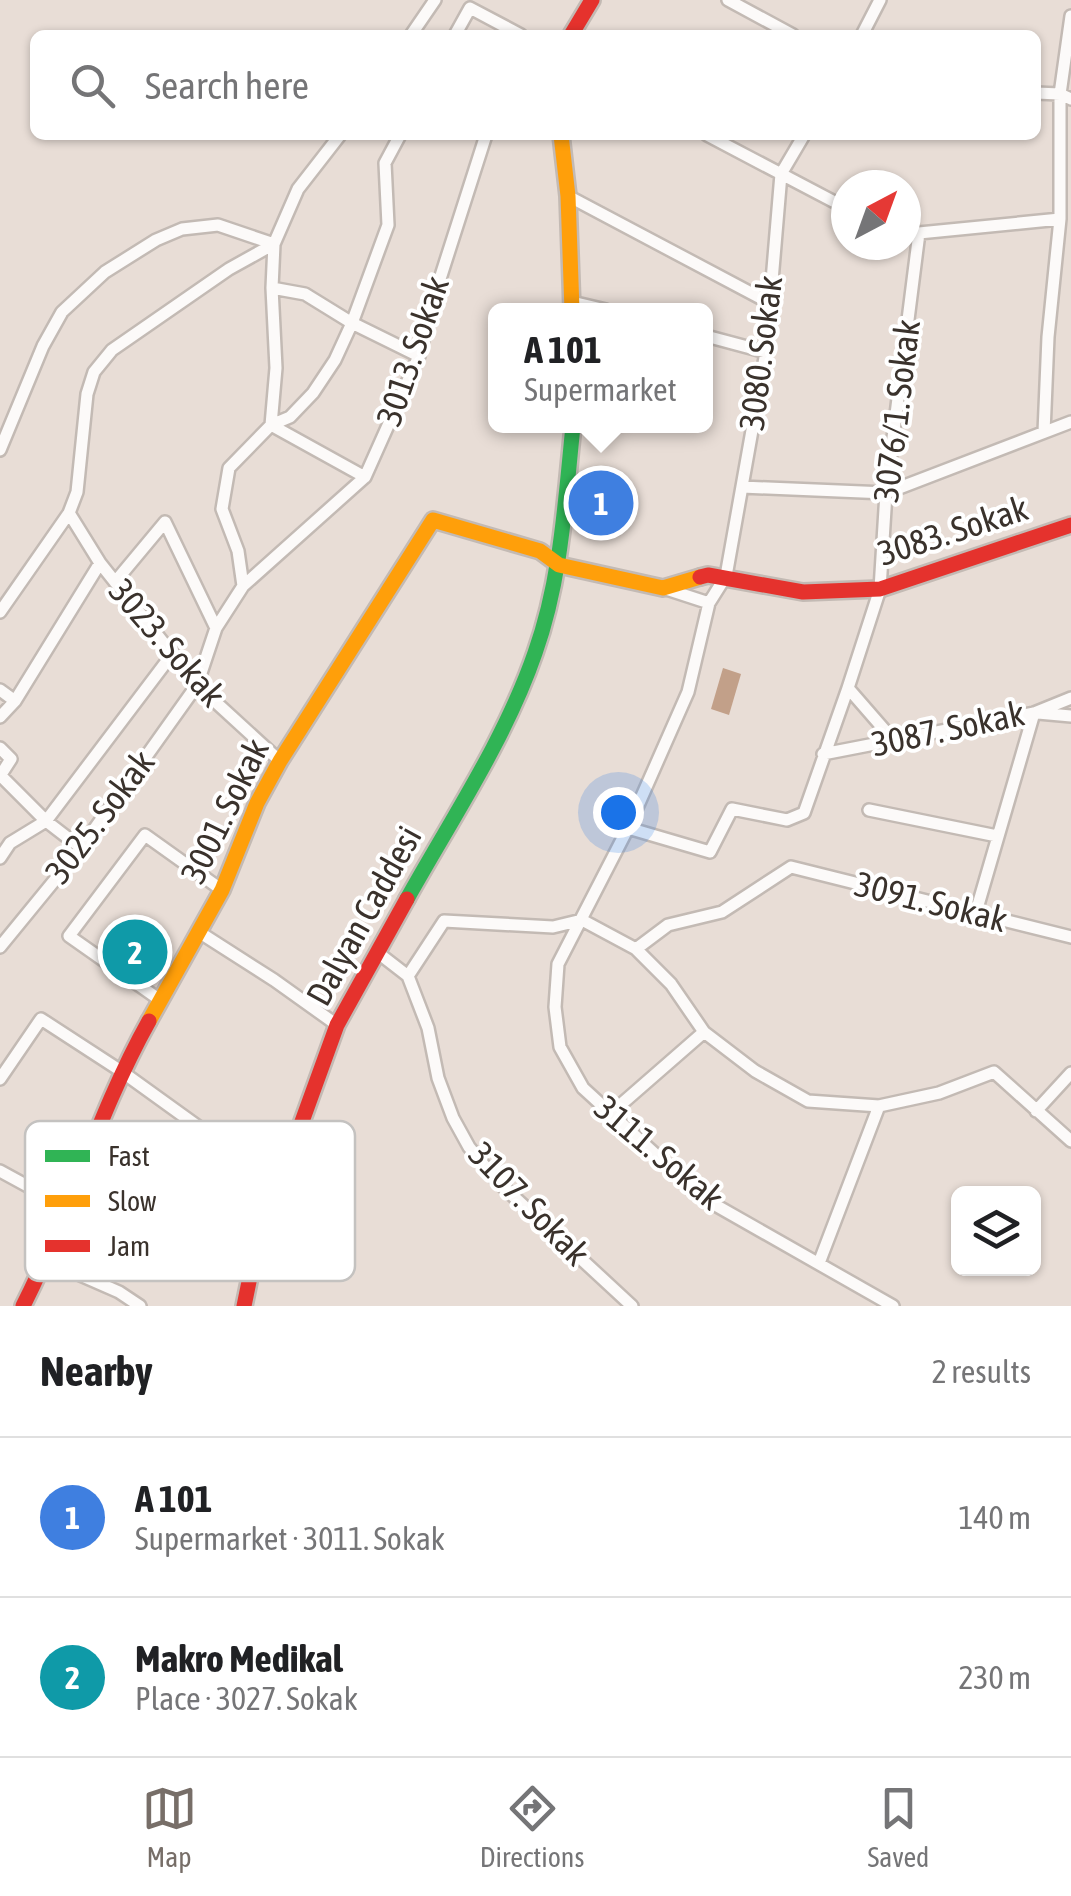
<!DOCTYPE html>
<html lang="en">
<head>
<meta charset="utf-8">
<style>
  :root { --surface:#fff; --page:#f2f2f2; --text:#202124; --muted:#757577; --line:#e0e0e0; --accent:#776e68 }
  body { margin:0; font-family:"Asap Condensed",sans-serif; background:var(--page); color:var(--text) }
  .controls { position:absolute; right:30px; bottom:30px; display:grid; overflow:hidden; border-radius:15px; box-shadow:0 2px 8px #0004 }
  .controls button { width:90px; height:90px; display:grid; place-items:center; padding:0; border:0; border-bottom:2px solid var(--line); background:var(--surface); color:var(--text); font:50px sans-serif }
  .compass { position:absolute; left:831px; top:170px; width:90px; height:90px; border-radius:50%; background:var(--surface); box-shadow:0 2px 8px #0004; rotate:41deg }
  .you { position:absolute; left:618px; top:812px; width:35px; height:35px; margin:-25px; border:8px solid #fff; border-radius:50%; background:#1a73e8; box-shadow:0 0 0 15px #1a73e833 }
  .badge { display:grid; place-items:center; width:65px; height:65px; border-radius:50%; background:var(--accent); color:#fff; font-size:32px; font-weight:700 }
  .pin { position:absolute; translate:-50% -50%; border:5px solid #fff; box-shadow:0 2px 10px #0006 }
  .popup { position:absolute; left:488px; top:303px; width:225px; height:130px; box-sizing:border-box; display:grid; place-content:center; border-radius:15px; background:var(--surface); filter:drop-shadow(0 2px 8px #0005); font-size:32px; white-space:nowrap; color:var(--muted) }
  .popup b { font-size:38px; color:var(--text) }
  .popup::after { content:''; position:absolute; left:50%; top:100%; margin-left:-20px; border:20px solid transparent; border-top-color:var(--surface) }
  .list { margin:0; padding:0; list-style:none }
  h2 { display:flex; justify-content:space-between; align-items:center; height:130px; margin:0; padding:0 40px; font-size:42px }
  h2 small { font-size:32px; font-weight:400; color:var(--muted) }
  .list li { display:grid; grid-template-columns:65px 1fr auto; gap:30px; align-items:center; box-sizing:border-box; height:160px; padding:0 40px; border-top:2px solid var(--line) }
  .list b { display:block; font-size:38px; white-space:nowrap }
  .list p { margin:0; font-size:32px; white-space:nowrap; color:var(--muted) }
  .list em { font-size:32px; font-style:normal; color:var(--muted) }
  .icon { flex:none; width:55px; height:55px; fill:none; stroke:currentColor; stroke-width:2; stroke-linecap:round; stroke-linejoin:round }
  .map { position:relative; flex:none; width:1071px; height:1306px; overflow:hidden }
  .search { position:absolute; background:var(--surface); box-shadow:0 2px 8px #0004; left:30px; right:30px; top:30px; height:110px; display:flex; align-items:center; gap:25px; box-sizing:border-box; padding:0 35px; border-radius:15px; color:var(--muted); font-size:38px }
  .sheet { height:450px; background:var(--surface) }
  nav { display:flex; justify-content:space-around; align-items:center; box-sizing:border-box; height:140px; border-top:2px solid var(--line); background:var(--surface); font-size:28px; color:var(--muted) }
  nav a { display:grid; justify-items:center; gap:5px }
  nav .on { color:var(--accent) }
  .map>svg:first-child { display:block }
  .water { fill:#c2a089 }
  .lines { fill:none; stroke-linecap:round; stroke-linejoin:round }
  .street-casing { stroke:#c3bab4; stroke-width:16 }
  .fast-casing { stroke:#c3bab4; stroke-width:20 }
  .slow-casing { stroke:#c3bab4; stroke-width:20 }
  .jam-casing { stroke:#c3bab4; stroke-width:20 }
  .street { stroke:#fcfaf9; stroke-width:11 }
  .fast { stroke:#30b455; stroke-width:15 }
  .slow { stroke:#ff9f0a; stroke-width:15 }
  .jam { stroke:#e5322d; stroke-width:15 }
  .labels { text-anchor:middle; stroke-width:8; stroke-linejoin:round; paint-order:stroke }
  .street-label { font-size:35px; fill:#3a322c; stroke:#fff }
  .key { fill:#fff; stroke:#c4c2c0; stroke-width:2.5 }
  .key-label { font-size:28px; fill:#3a322c }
</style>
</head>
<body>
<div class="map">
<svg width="1071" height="1306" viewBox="0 0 1071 1306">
  <rect width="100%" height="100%" fill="#e8ddd6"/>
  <path class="water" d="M723,668L741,674L729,715L711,709Z"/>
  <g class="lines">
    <defs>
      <path id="street" d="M728,0L793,35
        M411,35L435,0
        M455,35L470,8L521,35
        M862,35L880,0
        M1036,93L1060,94L1071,99
        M707,135L846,208
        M568,196L768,302
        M906,229L919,233L1060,219
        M272,288L305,294L352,323L419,356
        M572,302L606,310
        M706,336L766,352
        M271,425L290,417L313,393L335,360L352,323L388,225L385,163L400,135
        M271,425L365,477
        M1044,432L1048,337L1060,219V94L1071,16
        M0,450L43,346L62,312L105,272L156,240L182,229L218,225L274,244
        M742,487L886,493L1071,422
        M69,513L100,563L197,685L280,761
        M115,582L165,522L216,628
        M243,586L238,551L222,509L229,468L271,425L276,368L272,288L274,244L298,189L340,135
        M663,588L709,603L688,692L628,828L558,964L555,1007L560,1047L583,1088L703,1198L893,1306
        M709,603L726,576L766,352L781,174L804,135
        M0,612L69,513L77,492L87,394L94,372L112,350L229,269L274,244
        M848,688L880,589L886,493L919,233
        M0,690L15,701
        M1038,713L1071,716
        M0,717L15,701L100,563
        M0,748L11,759L0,776
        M823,754L1034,713L1071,698
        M0,775L46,821L81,848
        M869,810L997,836
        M628,828L710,852L732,809L787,820L804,813L848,688L895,742
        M0,858L10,843L46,821L173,653
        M976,912L1034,713
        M199,932L274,980L337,1025
        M0,947L81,848L197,685L216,628L243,586L365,477L419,356L431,307L486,135
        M636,949L668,925L722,912L791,867L1071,937
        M377,952L408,976
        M408,976L444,921L553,927L582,920L636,949L671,984L704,1032L755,1071L808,1101L879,1106L939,1093L994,1072L1071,1141
        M408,976L428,1028L438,1078L453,1118L469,1147L498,1182L632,1306
        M160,1000L69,936L145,835L222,890
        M0,1079L41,1019L121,1071L279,1185
        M1036,1111L1071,1073
        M610,1114L704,1032
        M84,1163L226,1251
        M0,1171L66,1207
        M46,1260L119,1292L140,1306
        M819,1263L879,1106"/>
      <path id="fast" d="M407,899C451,820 505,740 535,653C561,580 565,503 573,426"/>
      <path id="slow" d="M561,135L568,196L572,310
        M149,1021L222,890L257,803L280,761L433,520L540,551L559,565L663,588L700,577"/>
      <path id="jam" d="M571,35L592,0
        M700,577L708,575L803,592L880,589L1071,525
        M23,1306C70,1213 98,1112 149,1021
        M244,1306L251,1272L279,1185L337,1025L407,899"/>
    </defs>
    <use href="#street" class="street-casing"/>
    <use href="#fast" class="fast-casing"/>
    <use href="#slow" class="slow-casing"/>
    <use href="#jam" class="jam-casing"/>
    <use href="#street" class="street"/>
    <use href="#fast" class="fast"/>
    <use href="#slow" class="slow"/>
    <use href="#jam" class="jam"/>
  </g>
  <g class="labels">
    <g class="street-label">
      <text transform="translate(413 351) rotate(-71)" y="12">3013. Sokak</text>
      <text transform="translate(761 353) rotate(-83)" y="12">3080. Sokak</text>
      <text transform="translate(897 411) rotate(-83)" y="12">3076/1. Sokak</text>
      <text transform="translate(953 531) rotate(-18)" y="12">3083. Sokak</text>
      <text transform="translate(167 643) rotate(49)" y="12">3023. Sokak</text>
      <text transform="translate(948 729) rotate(-12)" y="12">3087. Sokak</text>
      <text transform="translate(225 811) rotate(-64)" y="12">3001. Sokak</text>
      <text transform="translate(100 817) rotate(-53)" y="12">3025. Sokak</text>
      <text transform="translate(931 902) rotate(14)" y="12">3091. Sokak</text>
      <text transform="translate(364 916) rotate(-61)" y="12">Dalyan Caddesi</text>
      <text transform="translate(659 1153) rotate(40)" y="12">3111. Sokak</text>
      <text transform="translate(529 1204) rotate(46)" y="12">3107. Sokak</text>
    </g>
  </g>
  <rect x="25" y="1121" width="330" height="160" rx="15" class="key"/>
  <rect x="45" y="1150" width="45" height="12" fill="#30b455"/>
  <rect x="45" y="1195" width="45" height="12" fill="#ff9f0a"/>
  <rect x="45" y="1240" width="45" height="12" fill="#e5322d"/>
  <g class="key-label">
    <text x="108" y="1166">Fast</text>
    <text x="108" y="1211">Slow</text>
    <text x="108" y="1256">Jam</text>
  </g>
</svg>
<div class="controls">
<button><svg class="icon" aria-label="layers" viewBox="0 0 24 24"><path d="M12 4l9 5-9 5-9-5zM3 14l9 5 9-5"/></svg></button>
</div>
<svg class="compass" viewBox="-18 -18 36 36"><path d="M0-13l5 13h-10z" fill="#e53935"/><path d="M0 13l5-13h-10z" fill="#757577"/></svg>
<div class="you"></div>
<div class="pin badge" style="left:601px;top:503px;background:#3f7fe0">1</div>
<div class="popup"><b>A 101</b>Supermarket</div>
<div class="pin badge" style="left:135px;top:952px;background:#0f9aa8">2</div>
<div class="search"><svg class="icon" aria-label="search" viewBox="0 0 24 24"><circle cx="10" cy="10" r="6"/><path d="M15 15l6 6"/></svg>Search here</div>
</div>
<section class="sheet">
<h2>Nearby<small>2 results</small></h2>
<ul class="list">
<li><span class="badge" style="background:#3f7fe0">1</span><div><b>A 101</b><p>Supermarket · 3011. Sokak</p></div><em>140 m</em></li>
<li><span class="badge" style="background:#0f9aa8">2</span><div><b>Makro Medikal</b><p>Place · 3027. Sokak</p></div><em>230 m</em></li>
</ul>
</section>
<nav>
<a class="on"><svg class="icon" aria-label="map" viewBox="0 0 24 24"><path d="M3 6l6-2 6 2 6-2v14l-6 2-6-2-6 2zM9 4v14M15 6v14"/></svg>Map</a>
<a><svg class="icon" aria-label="directions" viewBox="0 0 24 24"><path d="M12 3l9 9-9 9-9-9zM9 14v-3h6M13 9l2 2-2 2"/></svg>Directions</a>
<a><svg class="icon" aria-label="saved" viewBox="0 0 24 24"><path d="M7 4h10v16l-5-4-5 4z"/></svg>Saved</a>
</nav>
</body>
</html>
